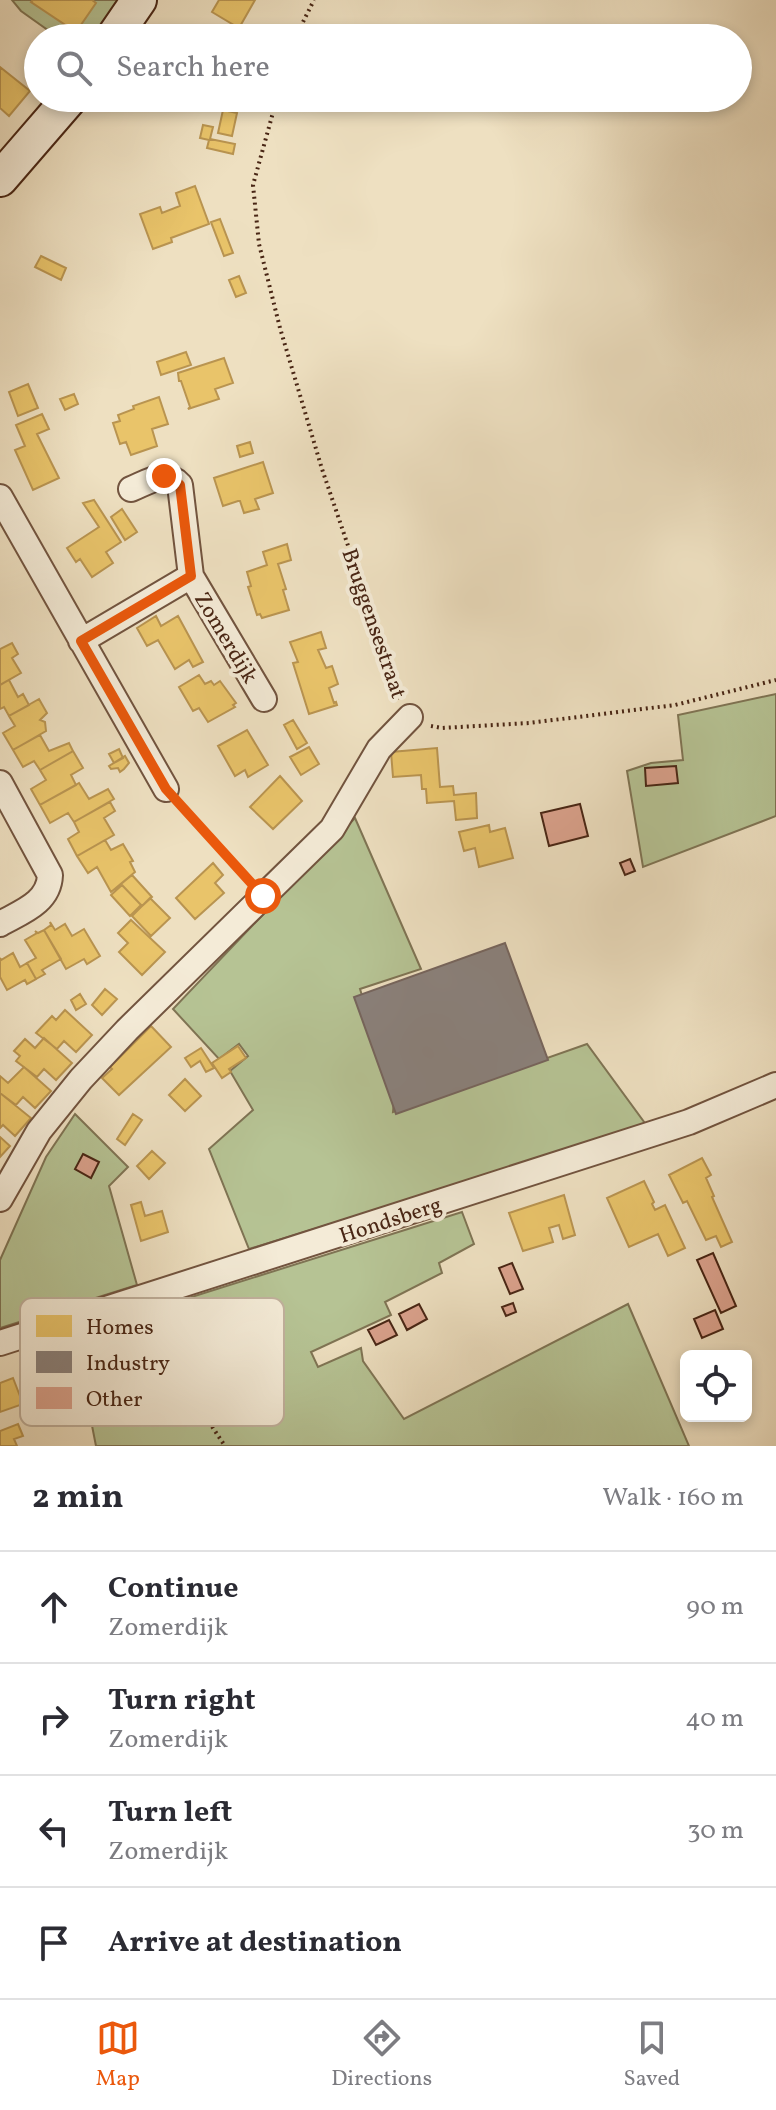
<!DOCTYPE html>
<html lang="en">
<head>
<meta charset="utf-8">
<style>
  :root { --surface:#fff; --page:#f2f2f3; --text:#2b2b33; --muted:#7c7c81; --line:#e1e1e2; --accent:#ea580c }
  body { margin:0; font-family:Vollkorn,serif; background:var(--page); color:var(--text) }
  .controls { position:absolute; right:24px; bottom:24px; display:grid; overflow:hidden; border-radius:12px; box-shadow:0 4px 12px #0003 }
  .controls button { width:72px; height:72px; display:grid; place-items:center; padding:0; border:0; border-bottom:2px solid var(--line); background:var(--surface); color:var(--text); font:40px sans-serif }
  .stop { position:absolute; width:24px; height:24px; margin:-18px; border:6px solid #ea580c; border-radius:50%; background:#fff }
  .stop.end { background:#ea580c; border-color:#fff; box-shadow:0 2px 8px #0008 }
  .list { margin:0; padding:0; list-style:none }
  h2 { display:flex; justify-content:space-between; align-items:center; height:104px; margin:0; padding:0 32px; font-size:34px }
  h2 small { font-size:26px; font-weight:400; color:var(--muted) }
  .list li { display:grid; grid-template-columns:52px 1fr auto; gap:24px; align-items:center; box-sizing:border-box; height:112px; padding:0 32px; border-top:2px solid var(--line) }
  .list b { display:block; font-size:30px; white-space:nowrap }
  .list p { margin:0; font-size:26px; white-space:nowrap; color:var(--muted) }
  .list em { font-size:26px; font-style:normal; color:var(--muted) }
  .icon { flex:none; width:44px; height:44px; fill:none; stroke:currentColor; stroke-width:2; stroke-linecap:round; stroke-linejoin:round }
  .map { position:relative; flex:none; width:776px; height:1446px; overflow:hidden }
  .search { position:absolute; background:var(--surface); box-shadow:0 4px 12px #0003; left:24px; right:24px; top:24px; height:88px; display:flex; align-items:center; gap:20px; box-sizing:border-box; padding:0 28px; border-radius:44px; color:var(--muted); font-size:30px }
  .sheet { height:552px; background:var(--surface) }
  nav { display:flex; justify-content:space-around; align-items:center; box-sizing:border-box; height:112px; border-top:2px solid var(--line); background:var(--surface); font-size:22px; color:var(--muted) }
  nav a { display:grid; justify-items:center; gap:4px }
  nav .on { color:var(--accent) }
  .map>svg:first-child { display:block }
  .green { fill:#b6c394; stroke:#7f7454; stroke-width:2 }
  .homes { fill:#e9c46a; stroke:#b99450; stroke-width:2 }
  .industry { fill:#8a817c; stroke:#76655d; stroke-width:2 }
  .building { fill:#dba28d; stroke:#482514; stroke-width:2 }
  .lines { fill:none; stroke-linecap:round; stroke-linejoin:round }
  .street-casing { stroke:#72543f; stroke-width:28 }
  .secondary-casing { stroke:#482514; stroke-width:38 }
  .path { stroke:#482514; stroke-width:4; stroke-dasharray:2 4; stroke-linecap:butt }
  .street { stroke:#f4ebd7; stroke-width:24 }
  .secondary { stroke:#f4ebd7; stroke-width:34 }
  .route { stroke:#ea580c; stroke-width:10 }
  .labels { text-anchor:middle; stroke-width:8; stroke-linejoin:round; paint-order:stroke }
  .street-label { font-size:22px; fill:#482514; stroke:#f4ebd7 }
  .key { fill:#f4ebd7; stroke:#c0b09c; stroke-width:2 }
  .key-label { font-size:22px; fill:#482514 }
</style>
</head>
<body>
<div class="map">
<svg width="776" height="1446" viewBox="0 0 776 1446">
  <rect width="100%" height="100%" fill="#eee0c1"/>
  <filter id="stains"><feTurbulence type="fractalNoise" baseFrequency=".0025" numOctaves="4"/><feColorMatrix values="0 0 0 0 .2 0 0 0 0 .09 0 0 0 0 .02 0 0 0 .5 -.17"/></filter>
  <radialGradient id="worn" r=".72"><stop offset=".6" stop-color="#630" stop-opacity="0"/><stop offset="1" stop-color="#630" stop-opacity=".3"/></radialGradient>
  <path class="green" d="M12,0H125L95,38H59L21,11Z
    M776,694V816L643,867L627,771L651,763L683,760L678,715Z
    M355,818L421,969L360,989L394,1099L393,1112L587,1044L647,1126L249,1249L209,1149L253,1110L230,1071L248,1056L239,1044L219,1059L173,1009Z
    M75,1114L128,1167L109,1186L137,1285L0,1328V1260L46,1157Z
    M462,1212L474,1244L439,1263L442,1273L385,1302L391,1315L311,1352L318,1367L361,1348L363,1361L404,1419L628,1304L689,1446H96L74,1334Z"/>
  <path class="homes" d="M33,0H92L96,3L76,32L31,2Z
    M219,0H255L239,28L212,12Z
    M0,67L30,91L9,116L0,108Z
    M223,110L237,113L232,136L218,133Z
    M203,125L213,127L210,139L235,144L233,154L207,148L209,140L200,138Z
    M195,186L209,224L171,238L172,242L153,249L140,214L160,207L162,213L180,206L176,193Z
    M220,219L233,253L224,256L211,222Z
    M41,256L66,268L61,280L35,267Z
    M239,276L246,293L236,297L229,280Z
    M186,352L191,365L161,375L157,362Z
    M224,358L233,383L215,389L219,399L188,409L190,407L181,381H179L178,373Z
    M28,384L38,408L18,416L9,392Z
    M74,394L78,404L65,410L60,399Z
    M159,397L168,424L152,429L157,446L131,455L126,442L120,444L113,423L120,421L118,415L134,409L133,406Z
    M42,414L49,429L37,434L59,478L33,490L15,450L25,446L16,425Z
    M250,442L253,453L240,457L237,446Z
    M263,462L273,493L255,499L259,509L244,513L240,501H238L223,506L214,478Z
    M94,500L121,542L106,552L113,563L92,577L80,559L76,562L67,548L99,527L83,503Z
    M122,509L137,532L125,540L111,517Z
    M287,544L291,560L278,564L286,589L283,590L289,610L262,618L260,614L257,615L248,587L251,586L247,572L267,565L263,552Z
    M156,616L161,626L178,616L203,662L193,667L189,660L175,669L158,640L147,646L137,628Z
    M321,632L326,648L318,650L326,668L332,666L338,684L329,688L334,703L336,702L337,705L309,714L293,663L298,662L290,642Z
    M12,643L18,654L12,658L21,673L0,685V649Z
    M199,675L205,684L211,681L214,685L220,681L236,703L233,705L235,707L208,722L199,708L193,711L179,687Z
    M9,680L18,697L23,694L29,705L9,716L4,707L0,709V685Z
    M39,699L47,713L40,720L45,722L46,731L13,750L3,733L15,726L9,716Z
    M293,720L307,743L297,749L284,725Z
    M247,730L268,765L248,777L245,770L235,776L218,746Z
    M40,735L49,751L69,743L73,751L40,770L34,761L23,767L13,750Z
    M309,747L319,764L301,775L290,757Z
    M437,748L440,787L453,786L454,795L476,793L477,818L456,820L454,801L427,803L426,789H422L421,775L393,777L391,752Z
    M119,749L123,758L114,763L109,754Z
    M73,751L83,768L71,775L76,785L40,805L31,789L46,780L40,770Z
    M125,756L129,763L124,769L120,772L118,768L111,769L109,766Z
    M280,776L302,801L273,829L250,807Z
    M79,783L89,799L108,789L114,799L74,822L68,813L50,823L40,805Z
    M110,802L115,811L104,818L114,835L77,856L68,839L79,832L74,822Z
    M489,825L490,832L505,828L513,858L479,867L475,848L464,851L459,832Z
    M105,840L111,850L123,844L133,861L130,862L135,872L111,892L97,867L88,873L77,856Z
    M213,863L223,875L215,883L224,893L195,919L176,898Z
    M132,875L152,897L142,906L121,884Z
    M122,885L141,905L130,916L111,895Z
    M150,898L170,918L151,936L132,916Z
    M131,920L165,952L142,975L119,952L128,943L118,933Z
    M50,922L55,930L65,924L72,936L84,929L100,956L87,964L84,959L66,969L44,930L51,925Z
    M44,930L61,959L42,970L45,974L36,979L27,963L36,958L25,940L37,933L35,931L38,933Z
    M13,953L20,967L27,963L36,979L27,984L25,980L7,990L0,977V958L1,960Z
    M105,989L117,999L102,1015L92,1005Z
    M80,994L86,1004L76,1010L71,1000Z
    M65,1010L92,1035L76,1052L64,1041L57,1049L36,1033L52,1016L56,1020Z
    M151,1026L171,1047L119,1095L102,1078L112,1069L110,1067Z
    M44,1038L72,1063L56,1080L44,1069L37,1077L16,1061L20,1056L14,1051L25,1039L35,1048Z
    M238,1046L246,1058L229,1069L231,1072L222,1078L212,1063Z
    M201,1048L214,1068L206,1072L200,1061L191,1067L185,1058Z
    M24,1067L51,1091L35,1108L23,1097L16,1105L0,1093V1076L8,1083Z
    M185,1079L201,1096L185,1111L169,1095Z
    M0,1093L31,1118L15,1136L3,1125L0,1128Z
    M133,1114L142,1120L125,1145L117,1139Z
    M0,1137L10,1146L0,1157Z
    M152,1151L165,1163L149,1179L137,1166Z
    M702,1158L711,1175L706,1178L714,1196L712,1197L732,1242L721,1247L716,1236L706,1240L687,1201L683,1203L669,1175Z
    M644,1181L654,1202L652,1204L655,1210L665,1205L685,1248L668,1256L658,1234L629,1247L607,1198Z
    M564,1195L575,1235L563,1239L559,1225L549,1228L553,1242L523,1251L509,1213Z
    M141,1202L145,1216L162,1211L168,1232L141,1241L131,1205Z
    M13,1378L23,1404L0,1412V1383Z
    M18,1424L23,1436L14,1439L17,1446H0V1431Z"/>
  <path class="industry" d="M505,943L548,1060L396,1114L354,997Z"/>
  <path class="building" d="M676,766L678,783L646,786L645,768Z
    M580,804L588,836L549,846L541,813Z
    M630,859L635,871L625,875L620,863Z
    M83,1154L99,1162L91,1178L75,1169Z
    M713,1253L736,1306L721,1313L697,1260Z
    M512,1263L523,1289L510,1294L499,1268Z
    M513,1303L516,1312L506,1316L502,1307Z
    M419,1304L427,1319L407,1330L399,1314Z
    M715,1310L723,1329L702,1338L694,1319Z
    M389,1320L397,1335L376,1345L368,1330Z"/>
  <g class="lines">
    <defs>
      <path id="street" d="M131,489C148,482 166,469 180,485L191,576L264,699
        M0,497L166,789
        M81,641L191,576
        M0,783L50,875C49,903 21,912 0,924
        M0,1199L39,1131L81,1079L127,1030L332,829L379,749L410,717
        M0,1343L689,1122L776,1085"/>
      <path id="secondary" d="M113,38L139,0
        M0,179L70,98"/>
    </defs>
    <use href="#street" class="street-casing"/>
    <use href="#secondary" class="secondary-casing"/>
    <path class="path" d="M295,38L314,0
      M277,98L253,185L259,244L280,328L322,469L400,699
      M431,726L442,728L529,723L675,705L776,680
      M181,806L247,880
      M142,1322L225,1446"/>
    <use href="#street" class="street"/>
    <use href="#secondary" class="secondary"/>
  </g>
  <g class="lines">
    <path class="route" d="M164,476L174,479L180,485L191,576L81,641L166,789L263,896"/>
  </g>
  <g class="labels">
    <g class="street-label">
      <text transform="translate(375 623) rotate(71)" y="8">Bruggensestraat</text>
      <text transform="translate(227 637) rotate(59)" y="8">Zomerdijk</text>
      <text transform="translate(390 1219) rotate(-18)" y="8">Hondsberg</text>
    </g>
  </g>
  <rect x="20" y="1298" width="264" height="128" rx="12" class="key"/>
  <rect x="36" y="1315" width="36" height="22" fill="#e9c46a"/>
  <rect x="36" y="1351" width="36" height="22" fill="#8a817c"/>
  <rect x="36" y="1387" width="36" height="22" fill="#dba28d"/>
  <g class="key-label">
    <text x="86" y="1334">Homes</text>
    <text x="86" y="1370">Industry</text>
    <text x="86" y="1406">Other</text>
  </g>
  <rect width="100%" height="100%" filter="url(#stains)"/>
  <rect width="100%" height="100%" fill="url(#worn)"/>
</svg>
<div class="controls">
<button><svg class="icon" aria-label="locate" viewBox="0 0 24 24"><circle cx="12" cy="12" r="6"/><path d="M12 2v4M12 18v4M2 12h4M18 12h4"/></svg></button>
</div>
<div class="stop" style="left:263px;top:896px"></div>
<div class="stop end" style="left:164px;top:476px"></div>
<div class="search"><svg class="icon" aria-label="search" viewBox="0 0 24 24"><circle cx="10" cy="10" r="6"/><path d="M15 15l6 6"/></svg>Search here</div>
</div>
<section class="sheet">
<h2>2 min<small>Walk · 160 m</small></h2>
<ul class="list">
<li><svg class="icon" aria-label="ahead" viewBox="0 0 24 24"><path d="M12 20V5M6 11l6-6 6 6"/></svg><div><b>Continue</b><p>Zomerdijk</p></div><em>90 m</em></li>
<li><svg class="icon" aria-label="right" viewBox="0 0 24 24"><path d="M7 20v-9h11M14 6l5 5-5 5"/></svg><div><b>Turn right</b><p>Zomerdijk</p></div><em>40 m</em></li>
<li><svg class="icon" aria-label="left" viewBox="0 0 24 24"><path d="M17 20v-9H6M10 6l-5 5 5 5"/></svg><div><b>Turn left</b><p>Zomerdijk</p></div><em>30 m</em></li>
<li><svg class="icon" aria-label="arrive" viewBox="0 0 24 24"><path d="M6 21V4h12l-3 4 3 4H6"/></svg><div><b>Arrive at destination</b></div></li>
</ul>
</section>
<nav>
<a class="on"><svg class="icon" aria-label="map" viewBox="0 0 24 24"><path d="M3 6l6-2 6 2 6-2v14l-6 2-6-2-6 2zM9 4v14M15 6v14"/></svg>Map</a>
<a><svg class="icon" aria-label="directions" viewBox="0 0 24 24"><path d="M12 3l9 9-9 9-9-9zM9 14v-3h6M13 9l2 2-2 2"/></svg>Directions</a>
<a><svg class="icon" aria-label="saved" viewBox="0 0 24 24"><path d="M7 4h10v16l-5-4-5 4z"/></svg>Saved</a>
</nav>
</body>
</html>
